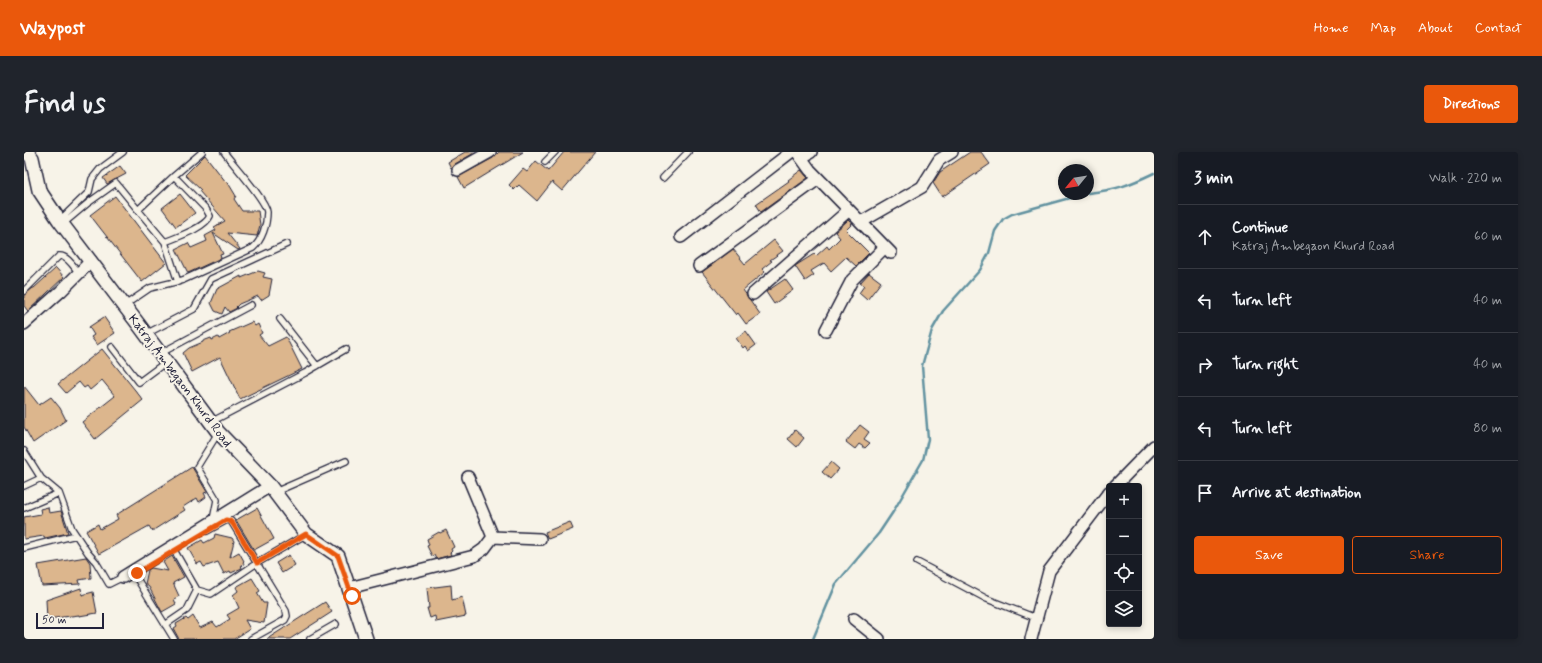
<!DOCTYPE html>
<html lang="en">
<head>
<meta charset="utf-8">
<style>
  :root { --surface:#171b24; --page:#20242c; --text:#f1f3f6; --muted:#9ea1a6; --line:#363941; --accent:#ea580c }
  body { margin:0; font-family:Mynerve,sans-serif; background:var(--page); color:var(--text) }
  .controls { position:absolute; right:12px; bottom:12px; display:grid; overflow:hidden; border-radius:4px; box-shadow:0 2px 6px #0003 }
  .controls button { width:36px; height:36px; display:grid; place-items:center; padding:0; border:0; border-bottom:1px solid var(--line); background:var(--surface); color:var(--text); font:20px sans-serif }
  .compass { position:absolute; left:1034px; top:12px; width:36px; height:36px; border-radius:50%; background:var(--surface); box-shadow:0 2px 6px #0003; rotate:240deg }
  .scale { position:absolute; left:12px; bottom:10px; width:68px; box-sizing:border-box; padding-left:4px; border:2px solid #22223b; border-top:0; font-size:11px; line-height:14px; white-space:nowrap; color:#22223b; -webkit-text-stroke:3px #f7f3e8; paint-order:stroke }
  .stop { position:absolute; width:12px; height:12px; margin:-9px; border:3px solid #ea580c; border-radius:50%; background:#fff }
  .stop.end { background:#ea580c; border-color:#fff; box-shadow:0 1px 4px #0008 }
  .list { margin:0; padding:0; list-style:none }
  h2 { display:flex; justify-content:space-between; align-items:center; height:52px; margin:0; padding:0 16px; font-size:17px }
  h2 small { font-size:13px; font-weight:400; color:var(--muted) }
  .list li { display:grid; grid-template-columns:26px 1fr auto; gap:12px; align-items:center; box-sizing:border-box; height:64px; padding:0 16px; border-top:1px solid var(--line) }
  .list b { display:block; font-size:15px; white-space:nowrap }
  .list p { margin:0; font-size:13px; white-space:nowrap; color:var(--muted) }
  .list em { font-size:13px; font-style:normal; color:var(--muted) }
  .actions { display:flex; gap:8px; padding:12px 16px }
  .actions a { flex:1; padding:9px 0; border:1px solid var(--accent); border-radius:4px; text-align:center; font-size:14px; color:var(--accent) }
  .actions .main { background:var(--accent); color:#fff }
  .icon { flex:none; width:22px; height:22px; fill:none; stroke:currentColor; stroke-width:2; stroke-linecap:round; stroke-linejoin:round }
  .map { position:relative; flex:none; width:1130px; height:487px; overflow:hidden; border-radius:4px }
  header { display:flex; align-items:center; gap:24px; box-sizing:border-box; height:56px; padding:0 20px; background:var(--accent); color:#fff }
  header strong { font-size:19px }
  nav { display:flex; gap:22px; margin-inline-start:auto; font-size:14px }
  .intro { display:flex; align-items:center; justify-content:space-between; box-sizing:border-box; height:96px; padding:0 24px }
  h1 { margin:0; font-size:28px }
  .button { padding:10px 18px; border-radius:4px; background:var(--accent); color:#fff; font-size:14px; font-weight:700 }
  main { display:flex; gap:24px; padding:0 24px }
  aside { flex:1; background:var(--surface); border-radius:4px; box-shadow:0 2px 6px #0003 }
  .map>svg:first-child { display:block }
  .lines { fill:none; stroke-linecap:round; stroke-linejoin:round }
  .stream { stroke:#6292a0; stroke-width:2.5 }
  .building { fill:#dcb68d; stroke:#22223b }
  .service-casing { stroke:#22223b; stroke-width:8 }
  .minor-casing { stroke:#22223b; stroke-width:14 }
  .tertiary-casing { stroke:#22223b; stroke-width:16 }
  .service { stroke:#f7f3e8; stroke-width:5.5 }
  .minor { stroke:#f7f3e8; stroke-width:11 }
  .tertiary { stroke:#f7f3e8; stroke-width:13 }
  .route { stroke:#ea580c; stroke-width:5 }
  .labels { text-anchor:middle; stroke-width:4; stroke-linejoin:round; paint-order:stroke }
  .street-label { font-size:13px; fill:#22223b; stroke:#f7f3e8 }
</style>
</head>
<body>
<header>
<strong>Waypost</strong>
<nav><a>Home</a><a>Map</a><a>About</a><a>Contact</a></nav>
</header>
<div class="intro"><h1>Find us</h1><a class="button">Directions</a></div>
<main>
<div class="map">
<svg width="1130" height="487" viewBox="0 0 1130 487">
  <rect width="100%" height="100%" fill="#f7f3e8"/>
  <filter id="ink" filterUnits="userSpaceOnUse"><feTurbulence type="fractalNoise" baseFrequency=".025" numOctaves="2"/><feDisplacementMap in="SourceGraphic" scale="8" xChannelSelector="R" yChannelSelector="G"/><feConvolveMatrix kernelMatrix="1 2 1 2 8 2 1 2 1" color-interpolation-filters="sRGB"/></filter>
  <g filter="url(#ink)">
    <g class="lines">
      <path class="stream" d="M1064,41C1092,38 1105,33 1130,21
        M789,487L812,432L855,381L869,360L899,308L904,287L898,214L908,178L919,159L956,118L965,101L971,79L979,67L988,62L1060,42"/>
    </g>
    <path class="building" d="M441,0H452L431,12L427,16L424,10Z
      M475,0H499L440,36L434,25L469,6Z
      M540,0H571L538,39L528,30L513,49L495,33L490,38L485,33L499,17L503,20L512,9L524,19Z
      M946,0H957L966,12L918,45L909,31L916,20Z
      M181,3L202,30L203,29L212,44L210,47L218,59H234L236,73L233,84L203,81L216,97L214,98L189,81L199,102L196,103L197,106L164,121L152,97L164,91L167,96L183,89L181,84L192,78L190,75L201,69L175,39L177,38L161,23Z
      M96,14L102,22L83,32L79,26Z
      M777,18L784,26L737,60L732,52L765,29L764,28Z
      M156,42L171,61L152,75L138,56Z
      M91,44L142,111L118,130L66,63Z
      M824,68L828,72L822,78L845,101L832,114L822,105L807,119L800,111L787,119L790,123L781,129L771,114L790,102L792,104L803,94L805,97L816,86L811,80Z
      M750,88L759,99L746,108L748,109L738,117L741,120L719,138L736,162L722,172L714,161L712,163L678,120L709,97L721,112Z
      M32,116L40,125L4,159L0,154V143L9,136H10Z
      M234,119L241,121L239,125L248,127L245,143L237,148L234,144L215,152L212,155L213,156L205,160L201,155L198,162L191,159L187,151L193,137L217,124V126Z
      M845,121L857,130L843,148L835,141L840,134L836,131Z
      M761,127L769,138L750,152L742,140Z
      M80,165L91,181L73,193L67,185L70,183L65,175Z
      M228,170L231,174L234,172L238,181L235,183L244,194L262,185L278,217L216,247L196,205L168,220L159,201L165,196L179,190V189L187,186L188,188L194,185L195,187L206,181L205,180Z
      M722,179L732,193L724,199L721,194L719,196L712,186Z
      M78,197L119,248L71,287L58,270L91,244L78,228L66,238L63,234L60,236L55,230L42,241L34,232Z
      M0,234L15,253L27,245L36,256L42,268L9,291L0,275Z
      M836,273L845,280L840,287L846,291L841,296L835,292L831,297L822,290Z
      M771,278L780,286L773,295L764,287Z
      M807,310L815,317L806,327L798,320Z
      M168,315L183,340L180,341L182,345L175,350L173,346L159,355L161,358L128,379L125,374L75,402L62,379L74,372L76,377L94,367L92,363Z
      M24,355L25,361L37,359L44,381L21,386L20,384L0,387V365L17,362L16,357Z
      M233,356L250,387L230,398L212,368Z
      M546,370L549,377L524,387L521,380Z
      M422,378L430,395L427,397L428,399L426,401L427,403L412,407L410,403L408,404L403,394L405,393L403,387L415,380L416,381Z
      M191,382L208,386L210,389L206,405L215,400L220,409L219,410L220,412L217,413L218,416L207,421L206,419L200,422L194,410L180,415L177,410L173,412L164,396L178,388L180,391L190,386Z
      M265,403L271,413L258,421L252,411Z
      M148,404L160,425L149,431L155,444L150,447L152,452L138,460L125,435L121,432L124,418L127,416L144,419L139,410Z
      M62,405L66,411L67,426L55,428L56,432L18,434L14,413Z
      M228,426L236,439L233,441L239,451H243L240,471L221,468L226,477L210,487H155L150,478H151L150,476L153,474L152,472L162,466L164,468L169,464L176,476L189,470L193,475L206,467L203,463L215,456L209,443L214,439L212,435Z
      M427,433L428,448L438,445L442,464L412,470L411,464L406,466L403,456H405L403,436Z
      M57,436L58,443L69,440L73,461L55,464V463L23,467L22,448Z
      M301,450L308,460L266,487H243Z"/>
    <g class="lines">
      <defs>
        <path id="service" d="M521,10L531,0
          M150,24L178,0
          M639,26L664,0
          M114,58L141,90L154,130
          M36,68L65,40L68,27L76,17L99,0
          M39,72L64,51L92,31L114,58L150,24L182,57L186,64C181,76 153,85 141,90
          M0,139L35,104C43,103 50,115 55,121
          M101,153L126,136L159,128L229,96C238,88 243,73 243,60C242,48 208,11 200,0
          M256,167L293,214
          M122,182L170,157L187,127L263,92
          M88,195L115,230L142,210
          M137,201L227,153
          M187,270L281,221L322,197
          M0,299L17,326L35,341L48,377L64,401L72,410L85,432L99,425
          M0,334L17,326
          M251,340L322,309
          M0,356L35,341
          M189,368L193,348L173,315L194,281
          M183,379L203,368L207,369L262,459L263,464L261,468L227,487
          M0,396L52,383
          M150,398L173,438L187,442L233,411L281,383
          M893,410L963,447L1012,466
          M117,418L113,421L112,425L150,487
          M141,473L163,458L173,438
          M286,487L312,472"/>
        <path id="minor" d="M773,0L786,18L867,101
          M777,6L787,0
          M434,18L466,0
          M837,70L898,35L915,8L928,0
          M657,85L767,0
          M675,114L794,27
          M729,142L825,58
          M0,172L37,139L67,109
          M802,178L828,128L861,95
          M444,325L469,385
          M1091,334L1130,294
          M469,385L516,387
          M99,425L246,334
          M325,436L450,404L460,397L469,385
          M830,467L855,487
          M1007,487L1025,419L1085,340"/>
        <path id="tertiary" d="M3,0L8,6L15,38L35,68L115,173L194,280L246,334L282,382L314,404L342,487"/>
      </defs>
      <use href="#service" class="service-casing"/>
      <use href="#minor" class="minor-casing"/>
      <use href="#tertiary" class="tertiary-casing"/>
      <use href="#service" class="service"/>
      <use href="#minor" class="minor"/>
      <use href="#tertiary" class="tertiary"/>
    </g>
  </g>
  <g class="lines" filter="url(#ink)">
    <path class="route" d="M113,421L202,368L206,369L209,372L233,411L282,382L314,404L328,444"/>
  </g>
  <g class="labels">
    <g class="street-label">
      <text transform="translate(157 228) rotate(53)" y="5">Katraj Ambegaon Khurd Road</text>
    </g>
  </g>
</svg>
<div class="controls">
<button>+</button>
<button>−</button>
<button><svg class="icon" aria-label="locate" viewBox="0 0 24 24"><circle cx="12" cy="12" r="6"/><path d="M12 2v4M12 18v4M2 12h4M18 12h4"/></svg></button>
<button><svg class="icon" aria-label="layers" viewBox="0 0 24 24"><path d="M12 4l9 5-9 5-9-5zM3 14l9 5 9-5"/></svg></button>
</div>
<svg class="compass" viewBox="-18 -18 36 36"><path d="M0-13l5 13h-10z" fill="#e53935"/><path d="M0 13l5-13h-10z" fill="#9ea1a6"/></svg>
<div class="scale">50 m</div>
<div class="stop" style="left:328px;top:444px"></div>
<div class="stop end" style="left:113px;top:421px"></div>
</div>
<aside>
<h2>3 min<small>Walk · 220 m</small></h2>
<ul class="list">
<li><svg class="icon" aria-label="ahead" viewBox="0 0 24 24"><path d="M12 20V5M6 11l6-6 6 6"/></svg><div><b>Continue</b><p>Katraj Ambegaon Khurd Road</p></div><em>60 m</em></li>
<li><svg class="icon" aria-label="left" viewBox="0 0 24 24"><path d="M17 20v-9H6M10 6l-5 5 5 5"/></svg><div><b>Turn left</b></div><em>40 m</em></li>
<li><svg class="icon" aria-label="right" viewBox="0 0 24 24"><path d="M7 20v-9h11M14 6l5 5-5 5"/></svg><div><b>Turn right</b></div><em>40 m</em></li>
<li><svg class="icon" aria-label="left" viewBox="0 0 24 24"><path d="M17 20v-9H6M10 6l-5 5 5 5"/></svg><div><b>Turn left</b></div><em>80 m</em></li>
<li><svg class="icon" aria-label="arrive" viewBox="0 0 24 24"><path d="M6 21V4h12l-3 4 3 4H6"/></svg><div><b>Arrive at destination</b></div></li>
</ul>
<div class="actions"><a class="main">Save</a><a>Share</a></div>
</aside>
</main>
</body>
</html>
